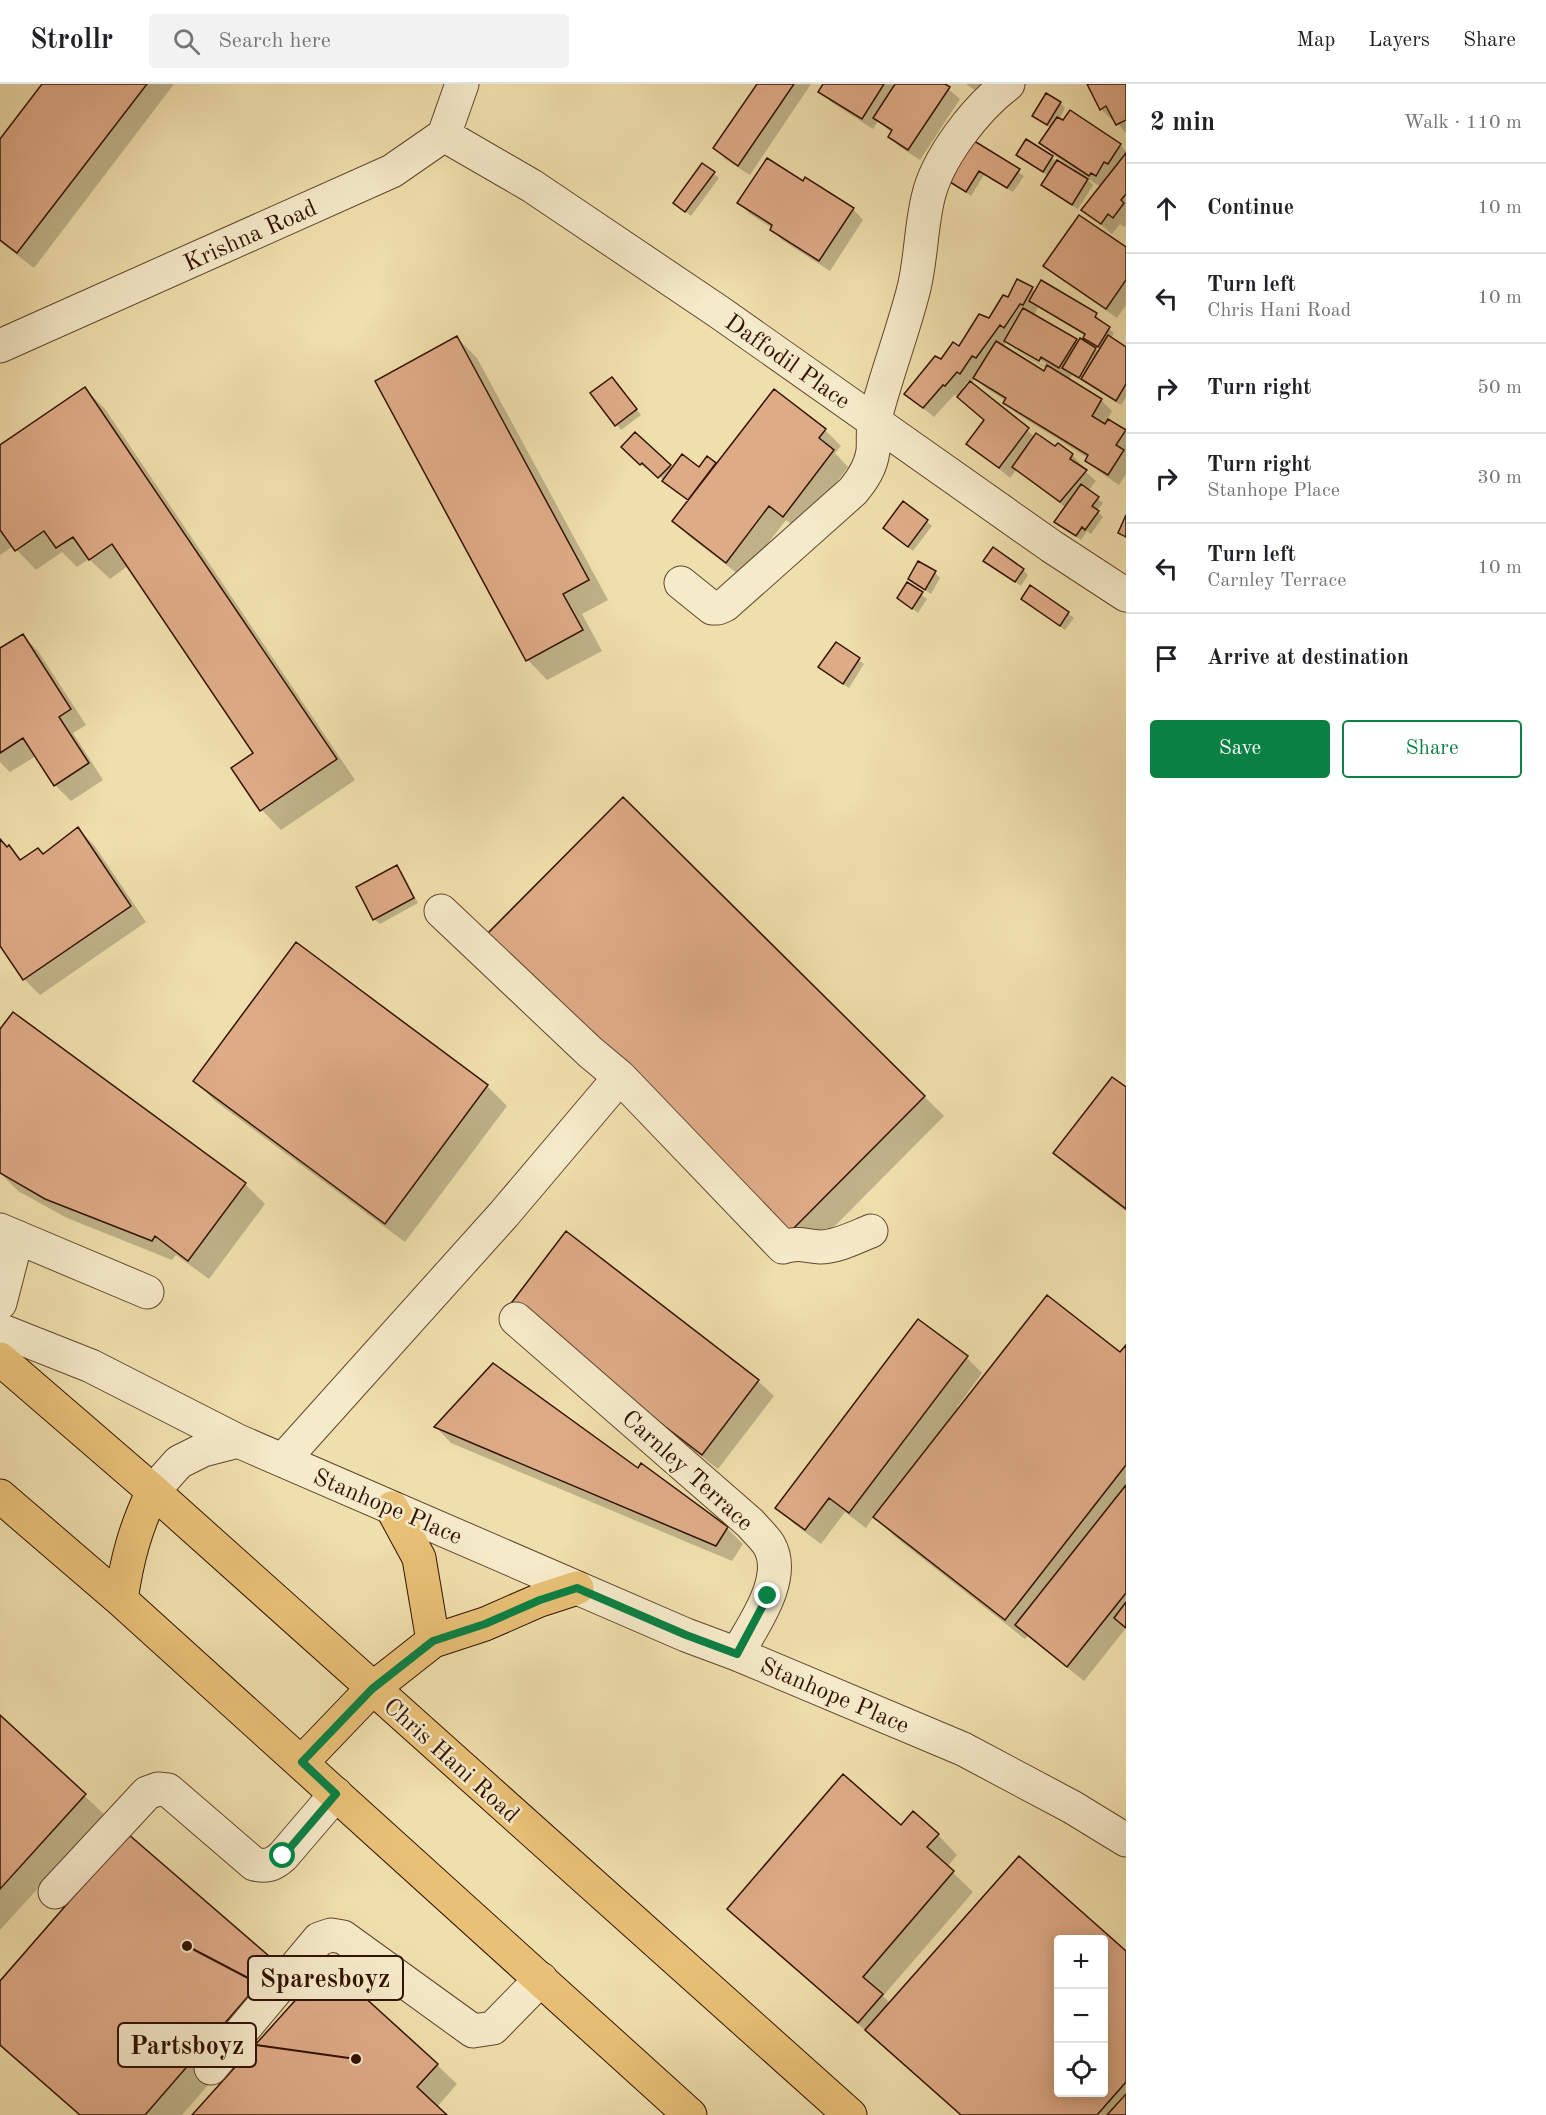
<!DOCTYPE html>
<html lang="en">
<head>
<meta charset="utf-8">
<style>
  :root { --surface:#fff; --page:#f2f2f2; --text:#202124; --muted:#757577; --line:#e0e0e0; --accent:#0b8043 }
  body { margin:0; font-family:"Old Standard TT",serif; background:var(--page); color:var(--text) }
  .controls { position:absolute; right:18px; bottom:18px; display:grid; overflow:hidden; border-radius:6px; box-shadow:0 3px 15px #0003 }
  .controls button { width:54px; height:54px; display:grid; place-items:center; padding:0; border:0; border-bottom:2px solid var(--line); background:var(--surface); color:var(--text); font:30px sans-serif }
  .stop { position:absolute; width:18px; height:18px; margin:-14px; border:4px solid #0b8043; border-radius:50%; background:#fff }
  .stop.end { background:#0b8043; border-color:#fff; box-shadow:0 2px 6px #0008 }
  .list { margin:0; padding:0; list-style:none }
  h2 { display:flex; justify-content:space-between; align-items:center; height:78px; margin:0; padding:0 24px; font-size:26px }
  h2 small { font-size:20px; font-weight:400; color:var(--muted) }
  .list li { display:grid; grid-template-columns:39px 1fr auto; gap:18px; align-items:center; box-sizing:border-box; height:90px; padding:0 24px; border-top:2px solid var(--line) }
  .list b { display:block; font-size:22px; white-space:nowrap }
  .list p { margin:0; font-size:20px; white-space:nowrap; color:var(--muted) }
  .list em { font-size:20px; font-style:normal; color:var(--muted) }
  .actions { display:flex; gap:12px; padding:18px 24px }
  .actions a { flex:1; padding:14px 0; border:2px solid var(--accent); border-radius:6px; text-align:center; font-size:21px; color:var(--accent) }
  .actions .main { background:var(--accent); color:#fff }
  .icon { flex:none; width:33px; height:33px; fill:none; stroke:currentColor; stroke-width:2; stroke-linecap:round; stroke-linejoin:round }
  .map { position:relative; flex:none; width:1126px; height:2031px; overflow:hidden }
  header { display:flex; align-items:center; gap:36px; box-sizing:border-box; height:84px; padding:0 30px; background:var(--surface); border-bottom:2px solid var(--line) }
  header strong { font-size:28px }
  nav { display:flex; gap:33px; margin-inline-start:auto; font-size:21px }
  .search { width:420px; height:54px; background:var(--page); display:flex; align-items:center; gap:15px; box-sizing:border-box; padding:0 21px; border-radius:6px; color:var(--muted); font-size:22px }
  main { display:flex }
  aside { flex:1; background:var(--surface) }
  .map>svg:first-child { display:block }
  .shadow { fill:#0003; fill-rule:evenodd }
  .building { fill:#deab87; stroke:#331202; stroke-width:1.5; fill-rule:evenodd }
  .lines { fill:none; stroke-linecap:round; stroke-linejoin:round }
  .minor-casing { stroke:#62452c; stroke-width:35 }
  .major-casing { stroke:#331202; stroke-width:35 }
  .minor { stroke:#f5eac9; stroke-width:33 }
  .major { stroke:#e8c076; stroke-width:33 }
  .route { stroke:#0b8043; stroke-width:8 }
  .labels { text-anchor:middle; stroke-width:5; stroke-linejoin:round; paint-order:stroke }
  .street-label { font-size:24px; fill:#331202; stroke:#f5eac9 }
  .leader { fill:none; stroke:#331202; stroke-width:2 }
  .callout-dot { fill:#331202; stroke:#f5eac9; stroke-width:2 }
  .callout { fill:#f5eac9; stroke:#331202; stroke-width:2 }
  .callout-label { font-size:26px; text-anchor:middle; font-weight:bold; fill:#331202 }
</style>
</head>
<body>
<header>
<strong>Strollr</strong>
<div class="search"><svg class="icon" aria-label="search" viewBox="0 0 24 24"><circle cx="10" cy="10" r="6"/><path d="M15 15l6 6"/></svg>Search here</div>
<nav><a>Map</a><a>Layers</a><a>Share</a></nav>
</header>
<main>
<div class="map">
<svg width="1126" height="2031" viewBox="0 0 1126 2031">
  <rect width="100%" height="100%" fill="#efdfac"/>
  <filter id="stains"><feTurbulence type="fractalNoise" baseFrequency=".00333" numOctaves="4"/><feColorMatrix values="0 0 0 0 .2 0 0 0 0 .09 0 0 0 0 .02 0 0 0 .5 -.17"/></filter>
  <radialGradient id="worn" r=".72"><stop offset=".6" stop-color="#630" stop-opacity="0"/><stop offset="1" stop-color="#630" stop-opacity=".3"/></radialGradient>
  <path class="shadow" d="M44,0H174L34,184L0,158V57Z
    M758,0H811L750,91L725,75L715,64Z
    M825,0H942L960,15L920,76L900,63L890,53L892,49L878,37L873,45L831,18L820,7Z
    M966,0H985L979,9Z
    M1088,0H1126V49L1114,35L1112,36L1101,25Z
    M1060,19L1065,24L1059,36L1120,61L1126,67V141L1124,143L1120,140L1112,150L1083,125L1101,103L1087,94L1093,101L1078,125L1048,106L1043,101L1048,92L1018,71L1052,74L1073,87L1074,85L1052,70L1041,59L1051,44L1034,32Z
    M971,57L1024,92L1013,108L984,91L971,112L947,95Z
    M703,81L719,94L691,132L680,124Z
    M803,99L853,125L863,136L830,187L782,156L772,145V144L750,130L739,119Z
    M1079,133L1126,165V221L1117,234L1056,192L1045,182Z
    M1041,198L1096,231L1101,236L1100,238L1114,249L1111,255L1126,264V313L1121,321L1072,291L1069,296L1101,316L1112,327L1107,336L1126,348V390L1119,401L1098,387L1087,376L1088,374L1016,329L1005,319L1006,317L986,304L975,294L971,300L1035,353L1072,371L1083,382L1081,384L1096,397L1088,407L1103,419L1097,427L1103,433L1091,450L1087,447L1081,456L1061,442L1066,424L1017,385L1010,394L968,359L985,337L957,311H954L934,333L906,310L942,277L960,264L990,236L1008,215L1032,205L1036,208ZM1038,223L1086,252L1085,253L1091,260L1101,265L1099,268L1095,265L1079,259L1034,232ZM1007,257L1017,267L1047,285L1044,289L1003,263ZM1016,262L1046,279L1044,282L1016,266ZM968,297L970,299L964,306L962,305Z
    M457,254L477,274L608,516L582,530L602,567L547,596L528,576L377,298Z
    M616,300L641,331L621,346L592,309Z
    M85,305L105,325L355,696L281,746L262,726L233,684L255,669L128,482L110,495L89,475L77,483L62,468L36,486L13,462L0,471V363Z
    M825,346L841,362L835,369L848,383L800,447L786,436L742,493L690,453L674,437L689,417L648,383L646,385L623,363L635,350L673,385H699L707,374L717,382Z
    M904,419L932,442L913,467L890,449Z
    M990,482L1023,486L1028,491L1021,502Z
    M935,489L940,494L931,510L910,495Z
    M907,500L927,515L918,529L899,514Z
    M1031,503L1074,534L1065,546L1028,519Z
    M23,552L38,567L86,641L73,649L103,696L71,717L55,701L36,672L10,688L0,678V566Z
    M836,560L864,580L849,604L825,588Z
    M623,715L944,1032L808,1169L487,852Z
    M78,745L94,761L146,838L40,911L24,895L0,859V757L22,776L43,772Z
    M397,783L402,788L418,819L380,840L374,835Z
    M0,947L245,1100L265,1120L209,1195L176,1171L172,1176L67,1134L18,1107L0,1089Z
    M1112,995L1126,1005V1127L1070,1084L1055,1069Z
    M195,997L487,1002L507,1022L405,1158L215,1017Z
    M526,1237L758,1297L774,1312L718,1385Z
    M1126,1263V1544L1084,1597L1028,1552L1025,1555L894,1452L874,1432L866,1444L845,1428L821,1460L793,1439L777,1423L967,1274L982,1289L957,1323L960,1324L1120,1270Z
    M436,1343L639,1386L642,1382L727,1444L743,1460L732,1477L451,1359Z
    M0,1633L105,1731L0,1846Z
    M902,1743L938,1751L957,1771L947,1783L973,1808L883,1912L891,1920L1019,1774L1126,1869V2031H961L749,1844L729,1825ZM1058,1856H1104V2008H1058Z
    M128,1752L276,1880L296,1900L182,2031H79L0,1962V1900Z
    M437,1981L457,2000L437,2023L445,2031H194Z"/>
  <path class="building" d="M42,0H147L17,169L0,156V55Z
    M757,0H794L738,82L713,64Z
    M823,0H884L862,35L818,8Z
    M895,0H945L950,3L908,66L888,53L892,46L873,34Z
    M1087,0H1126V36L1116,41L1106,22L1100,26Z
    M1046,9L1061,18L1047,41L1032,32Z
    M1070,26L1121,60L1108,80L1104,78L1096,92L1091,89L1089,92L1039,59L1057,33L1063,36Z
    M971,55L1020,85L1007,104L979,87L966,108L945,95Z
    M1026,55L1053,72L1043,88L1016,71Z
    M1126,69V110L1121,116L1124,119L1113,134L1108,130L1101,140L1081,126Z
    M767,74L803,97L805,93L854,124L819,177L770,146L772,141L737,119Z
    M1057,76L1088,95L1072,121L1041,101Z
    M702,79L715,88L685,128L673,119Z
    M1079,131L1126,163V196L1106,225L1043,182Z
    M1017,195L1033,203L1023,221L1020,220L1004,244L1000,241L976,274L972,272L960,290L957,288L945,302L943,301L923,324L904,310L935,272L941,275L953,258L959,262L979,230L989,234L1003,211L1008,213Z
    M1041,196L1097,229L1095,233L1110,243L1098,263L1083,254L1085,250L1029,217Z
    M1023,224L1077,255L1059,284L1041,273L1039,277L1004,257Z
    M1108,251L1126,263V300L1116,317L1081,295Z
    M457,252L589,496L563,510L583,546L526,577L375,297Z
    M1080,254L1096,264L1079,294L1062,284Z
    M996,257L1044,287L1047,281L1102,315L1092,332L1105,340L1108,335L1126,346L1116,361L1124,366L1108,391L1085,377L1088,371L1003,319L1006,314L973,294Z
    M612,293L637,325L615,342L590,309Z
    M970,297L1029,344L999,384L966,360L984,336L957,313Z
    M85,303L337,675L260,727L231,684L253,669L112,460L89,476L73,453L56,464L44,447L15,467L0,446V361Z
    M774,305L826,345L819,354L834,366L783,433L769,422L726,479L672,437Z
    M635,348L671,381L658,394L642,379L640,381L621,363Z
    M1036,349L1055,362L1058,359L1073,370L1070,375L1087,386L1060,418L1012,383Z
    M682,370L699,383L707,372L716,379L688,416L662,397Z
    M1081,400L1099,413L1092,422L1099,427L1085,446L1082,443L1076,452L1054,438Z
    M903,417L928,436L908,463L883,444Z
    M1126,431V453L1118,449Z
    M993,463L1024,485L1015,498L983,477Z
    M918,477L936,487L925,506L908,495Z
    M907,498L923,508L912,525L897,514Z
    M1030,501L1069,528L1060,542L1021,515Z
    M23,550L71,625L59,633L89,679L54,702L23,654L0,669V564Z
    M836,558L860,574L843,600L818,583Z
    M623,713L925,1012L787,1151L485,852Z
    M78,743L131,822L23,896L0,862V755L7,763L9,761L20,776L38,764L43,770Z
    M397,781L414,814L373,836L356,803Z
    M296,858L488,1001L385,1140L193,997Z
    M13,928L246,1099L188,1177L155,1152L152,1157L45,1115L0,1089V945Z
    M1112,993L1126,1003V1125L1053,1069Z
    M566,1147L759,1296L702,1371L509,1222Z
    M1047,1211L1120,1268L1126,1261V1381L1005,1536L873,1433Z
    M918,1235L968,1272L849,1429L829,1414L805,1446L775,1424Z
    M493,1279L638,1384L641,1379L728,1443L716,1462L434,1343Z
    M1126,1401V1509L1067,1583L1015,1541Z
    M1126,1518V1544L1114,1534Z
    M0,1631L86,1710L0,1805Z
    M843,1690L901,1741L913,1727L939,1750L927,1763L954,1787L863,1893L883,1910L858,1939L727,1825Z
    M128,1750L277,1879L145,2031H80L0,1961V1897Z
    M1019,1772L1126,1867V1998L1097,2031H961L865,1946ZM1058,1856H1104V2008H1058Z
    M328,1880L438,1980L417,2003L447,2031H192Z
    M1126,2010V2031H1107Z"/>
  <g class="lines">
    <defs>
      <path id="minor" d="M444,51L532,102L719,228L1051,462L1126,511
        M0,262L392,87L444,51L462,0
        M681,499L712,524H718L725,521L853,407C863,395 871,383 873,367C874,357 872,346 875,335C886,291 903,248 914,204C921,175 921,143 928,114C937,74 976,24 1008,0
        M620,993L783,1163C802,1158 803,1162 820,1163C837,1163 856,1153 871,1147
        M0,1146L147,1208
        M0,1219L17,1153
        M516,1235L750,1439C756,1446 764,1453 769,1461C788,1494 753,1541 737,1570
        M0,1246L91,1282L238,1357
        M283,1376L504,1130L620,993L590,968L441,827
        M153,1407L179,1378L203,1366L238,1357L686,1551L737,1570L963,1665L1072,1723L1126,1756
        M55,1808L147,1709L158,1705L168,1706L254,1780C267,1783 273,1781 283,1772L336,1710
        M211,1984L319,1855L331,1851L343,1853L473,1947L493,1944L541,1895"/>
      <path id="major" d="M0,1275L153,1407L850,2031
        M0,1412L121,1516L690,2031
        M392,1424L419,1474L433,1557
        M121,1516C127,1475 135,1445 153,1407
        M302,1678L372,1605L433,1557L485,1540L540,1516L577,1504"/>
    </defs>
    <use href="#minor" class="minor-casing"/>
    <use href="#major" class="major-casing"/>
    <use href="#minor" class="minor"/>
    <use href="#major" class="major"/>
  </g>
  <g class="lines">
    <path class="route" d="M283,1772L336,1710L302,1678L372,1605L433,1557L485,1540L540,1516L577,1504L686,1551L737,1570L768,1512"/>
  </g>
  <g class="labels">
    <g class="street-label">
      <text transform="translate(250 151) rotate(-24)" y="8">Krishna Road</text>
      <text transform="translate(788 277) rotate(35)" y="8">Daffodil Place</text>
      <text transform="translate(688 1386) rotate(42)" y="8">Carnley Terrace</text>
      <text transform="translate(388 1422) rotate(23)" y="8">Stanhope Place</text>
      <text transform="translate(835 1611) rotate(23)" y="8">Stanhope Place</text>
      <text transform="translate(452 1676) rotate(42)" y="8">Chris Hani Road</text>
    </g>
  </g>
  <path class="leader" d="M187 1862L248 1894M356 1975L256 1961"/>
  <g class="callout-dot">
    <circle cx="187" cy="1862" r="6"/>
    <circle cx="356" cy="1975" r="6"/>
  </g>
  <g class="callout">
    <rect x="248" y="1872" width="155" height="44" rx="6"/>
    <rect x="118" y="1939" width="138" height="44" rx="6"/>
  </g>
  <g class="callout-label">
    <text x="325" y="1903">Sparesboyz</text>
    <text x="187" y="1970">Partsboyz</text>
  </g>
  <rect width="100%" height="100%" filter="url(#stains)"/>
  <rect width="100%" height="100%" fill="url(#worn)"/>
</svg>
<div class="controls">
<button>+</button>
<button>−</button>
<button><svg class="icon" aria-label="locate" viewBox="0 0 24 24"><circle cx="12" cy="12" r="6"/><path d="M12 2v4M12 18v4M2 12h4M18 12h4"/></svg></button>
</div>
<div class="stop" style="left:283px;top:1772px"></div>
<div class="stop end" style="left:768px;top:1512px"></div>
</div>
<aside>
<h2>2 min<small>Walk · 110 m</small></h2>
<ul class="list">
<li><svg class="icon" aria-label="ahead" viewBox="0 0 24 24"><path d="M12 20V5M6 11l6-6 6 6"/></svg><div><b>Continue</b></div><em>10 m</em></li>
<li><svg class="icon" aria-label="left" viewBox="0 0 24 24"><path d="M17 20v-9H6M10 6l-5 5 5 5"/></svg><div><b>Turn left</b><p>Chris Hani Road</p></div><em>10 m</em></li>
<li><svg class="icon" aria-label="right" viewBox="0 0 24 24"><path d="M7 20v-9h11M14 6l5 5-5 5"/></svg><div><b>Turn right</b></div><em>50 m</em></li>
<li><svg class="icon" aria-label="right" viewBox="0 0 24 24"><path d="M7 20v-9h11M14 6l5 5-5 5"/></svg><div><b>Turn right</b><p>Stanhope Place</p></div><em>30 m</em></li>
<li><svg class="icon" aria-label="left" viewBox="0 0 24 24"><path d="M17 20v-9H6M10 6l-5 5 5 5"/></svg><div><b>Turn left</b><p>Carnley Terrace</p></div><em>10 m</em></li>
<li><svg class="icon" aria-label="arrive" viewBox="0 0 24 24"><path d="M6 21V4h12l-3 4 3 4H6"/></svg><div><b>Arrive at destination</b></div></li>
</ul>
<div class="actions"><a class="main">Save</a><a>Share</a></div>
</aside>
</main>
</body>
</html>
